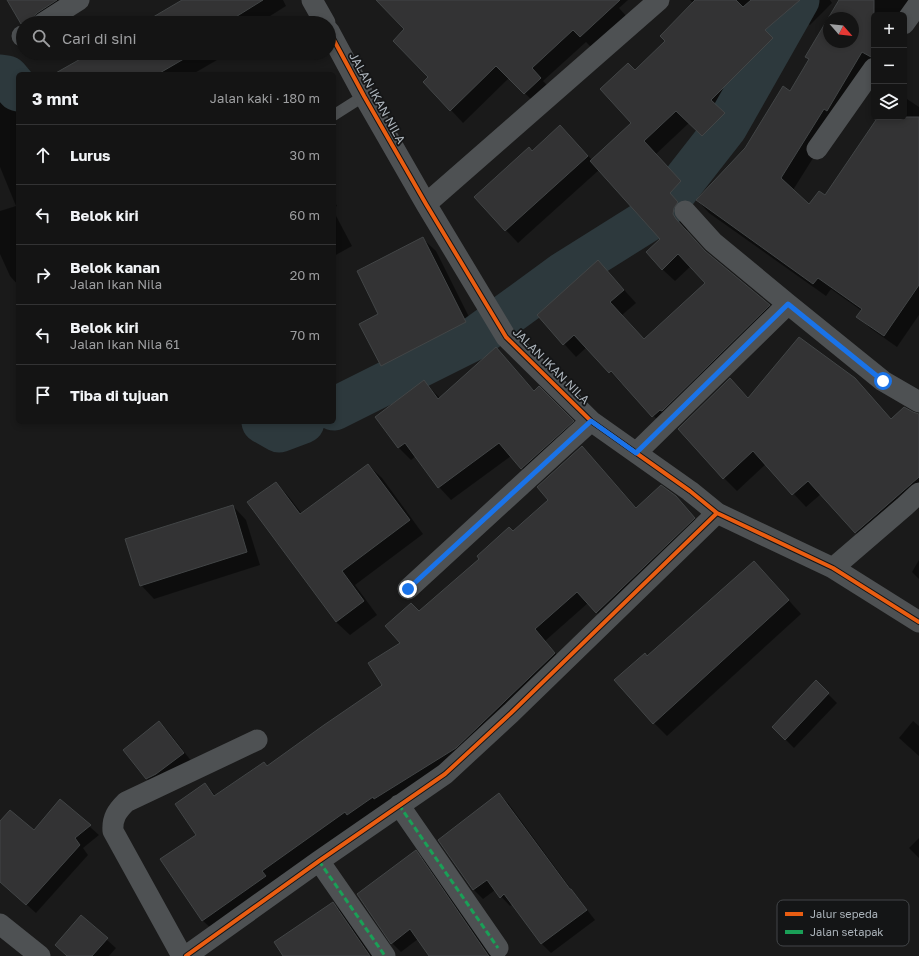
<!DOCTYPE html>
<html lang="id">
<head>
<meta charset="utf-8">
<style>
  :root { --surface:#141414; --page:#1d1d1d; --text:#f1f3f6; --muted:#9d9ea0; --line:#333334 }
  body { margin:0; font-family:"Golos Text",sans-serif; background:var(--page); color:var(--text) }
  .controls { position:absolute; right:12px; top:12px; display:grid; overflow:hidden; border-radius:6px; box-shadow:0 2px 6px #0003 }
  .controls button { width:36px; height:36px; display:grid; place-items:center; padding:0; border:0; border-bottom:1px solid var(--line); background:var(--surface); color:var(--text); font:20px sans-serif }
  .compass { position:absolute; left:823px; top:12px; width:36px; height:36px; border-radius:50%; background:var(--surface); box-shadow:0 2px 6px #0003; rotate:118deg }
  .stop { position:absolute; width:12px; height:12px; margin:-9px; border:3px solid #1a73e8; border-radius:50%; background:#fff }
  .stop.end { background:#1a73e8; border-color:#fff; box-shadow:0 1px 4px #0008 }
  .list { margin:0; padding:0; list-style:none }
  h2 { display:flex; justify-content:space-between; align-items:center; height:52px; margin:0; padding:0 16px; font-size:17px }
  h2 small { font-size:13px; font-weight:400; color:var(--muted) }
  .list li { display:grid; grid-template-columns:26px 1fr auto; gap:12px; align-items:center; box-sizing:border-box; height:60px; padding:0 16px; border-top:1px solid var(--line) }
  .list b { display:block; font-size:15px; white-space:nowrap }
  .list p { margin:0; font-size:13px; white-space:nowrap; color:var(--muted) }
  .list em { font-size:13px; font-style:normal; color:var(--muted) }
  .icon { flex:none; width:22px; height:22px; fill:none; stroke:currentColor; stroke-width:2; stroke-linecap:round; stroke-linejoin:round }
  .map { position:relative; flex:none; width:919px; height:956px; overflow:hidden }
  .search { position:absolute; background:var(--surface); box-shadow:0 2px 6px #0003; left:16px; top:16px; width:320px; height:44px; display:flex; align-items:center; gap:10px; box-sizing:border-box; padding:0 14px; border-radius:22px; color:var(--muted); font-size:15px }
  .panel { position:absolute; background:var(--surface); box-shadow:0 2px 6px #0003; left:16px; top:72px; width:320px; height:352px; border-radius:6px }
  .map>svg:first-child { display:block }
  .shadow { fill:#0007 }
  .lines { fill:none; stroke-linecap:round; stroke-linejoin:round }
  .river { stroke:#2d393d; stroke-width:43 }
  .building { fill:#333334; stroke:#424546; fill-rule:evenodd }
  .lane { stroke:#4e5153; stroke-width:11 }
  .street { stroke:#4e5153; stroke-width:21 }
  .quiet { stroke:#1a9f57; stroke-width:3; stroke-dasharray:6 3; stroke-linecap:butt }
  .cycleway-casing { stroke:#141516; stroke-width:6 }
  .cycleway { stroke:#e95d12; stroke-width:4 }
  .route { stroke:#1a73e8; stroke-width:5 }
  .labels { text-anchor:middle; stroke-width:3.5; stroke-linejoin:round; paint-order:stroke }
  .street-label { font-size:12px; fill:#acb4bb; stroke:#141516 }
  .key { fill:#141516; stroke:#424548; stroke-width:1 }
  .key-label { font-size:11px; fill:#acb4bb }
</style>
</head>
<body>
<div class="map">
<svg width="919" height="956" viewBox="0 0 919 956">
  <rect width="100%" height="100%" fill="#1a1a1a"/>
  <path class="shadow" d="M9,0H89L84,1L50,23H23V24Z
    M184,0H283L286,6L259,23H145Z
    M378,0H628L619,8L627,17L593,49L586,42L543,81L553,91L538,106L509,78L463,123L451,110L430,77L406,29Z
    M690,0H830L832,3L810,25L803,20L777,43L785,51L723,113L736,126L715,148L689,123L656,154L692,194L682,206L686,220V227L688,233L709,256L769,306L782,318L666,429L623,383L622,384L587,347L576,357L538,315L598,261L636,303L622,315L644,340L706,283L691,266L675,281L662,269V239L599,170L518,243L475,197L533,152L572,139L592,160L632,123L636,71L667,41L693,3Z
    M840,0H919L904,15H874V64L837,120L793,190L809,206L825,197L882,117H904V97L919,107V315L897,347L870,328L858,316L862,311L831,289L826,296L709,213L697,200L746,148L790,92L810,60L807,57L829,19V42H853V18H829Z
    M93,53H229L193,74H74Z
    M9,100L17,108H18V285L10,276L0,254V211L16,206L0,167V103Z
    M334,200L337,206L334,208Z
    M334,212L352,246L334,256Z
    M422,238L436,251L478,335L395,379L382,365L380,315Z
    M496,349L535,391L539,388L585,434L534,481L511,456L451,500L439,487L416,456L411,460L398,447L424,382L440,398Z
    M730,379L749,398L867,393L892,420L913,413L919,414V501L868,546L821,494L806,507L766,464L737,491L724,478Z
    M582,447L637,508L675,496L705,530L608,624L588,603L545,641L566,665L467,759L214,931L202,920L197,836L205,784L216,796L268,767L382,687L401,643L419,612L549,500Z
    M368,465L382,478L423,534L355,585L377,615L350,635L336,622L276,483L289,497L302,514Z
    M233,506L246,520L260,565L154,599L141,585Z
    M919,560V579L912,572Z
    M767,576L801,614L667,736L654,723L647,657Z
    M816,682L837,703L794,748L782,736Z
    M913,721L919,726V756L899,738Z
    M159,722L168,731L192,762L156,788L147,779Z
    M499,794L508,803L574,893L595,920L551,953L542,944L513,904L510,906L495,890L483,899L474,890L439,840Z
    M60,800L99,835L83,848L88,855L36,913L0,881V823L34,831Z
    M919,838V858L909,848Z
    M416,852L425,861L491,956H431L418,939L401,952L392,943Z
    M333,903L342,912L372,956H284Z
    M81,917L116,948L109,956H67Z"/>
  <g class="lines">
    <path class="river" d="M0,76L7,77L18,90
      M334,409L472,340L564,273L658,214L726,127L798,0
      M263,422L279,431L303,422"/>
  </g>
  <path class="building" d="M7,0H57L37,13L32,19L21,24Z
    M182,0H263L226,23H143Z
    M376,0H620L580,37L573,30L532,68L541,78L524,94L496,66L450,111L423,82L428,77L393,41L404,29Z
    M695,0H736L743,7L751,0H800L765,30L773,38L711,100L725,113L702,136L676,111L644,141L681,181L670,193L678,202L674,208L673,214L676,219L705,251L770,305L662,411L660,410L652,417L611,371L609,373L574,335L563,345L537,315L598,260L624,290L610,302L644,339L705,283L678,254L662,270L646,252L660,239L590,161L631,123L600,89L628,63L635,70L665,41L660,36Z
    M839,0H874V56L871,57L862,52L827,111L824,109L781,178L809,204L819,191L825,195L878,117H919V285L884,336L856,317L862,309L818,278L813,284L696,200L745,148L783,86L790,91L809,59L805,57ZM829,18H853V42H829Z
    M91,53H194L158,74H54Z
    M560,125L588,156L505,231L474,197L529,147L532,151Z
    M423,237L466,322L381,366L359,324L378,314L357,271Z
    M799,337L855,378L891,419L904,407L913,412L919,414V477L855,533L808,481L792,495L753,451L723,479L678,429L730,378L748,398Z
    M496,347L534,391L539,386L574,421L521,469L499,443L438,488L405,443L398,448L375,417L424,380L438,399Z
    M582,446L636,508L661,485L676,496L695,518L596,613L577,592L535,629L555,653L456,748L374,799L373,797L347,815L345,812L262,871L266,876L202,921L160,859L196,835L175,804L205,783L214,796L264,762L267,766L324,725L381,686L382,685L368,663L400,643L385,626L411,603L419,611L479,559L477,556L509,527L513,531L548,500L537,487Z
    M368,464L410,520L342,571L364,601L336,622L247,502L276,482L300,514Z
    M233,505L247,552L140,586L125,539Z
    M754,561L789,600L653,724L614,680L645,653L647,656Z
    M816,680L829,693L785,740L772,727Z
    M159,721L184,753L156,774L146,779L123,750Z
    M499,793L570,889H571L587,910L541,944L504,894L500,898L487,880L473,890L438,840Z
    M60,799L91,825L75,838L80,845L26,905L0,882V821L10,810L34,830Z
    M416,850L488,955L489,956H429L410,929L391,944L357,894Z
    M333,902L370,956H283L274,942Z
    M81,915L108,938L92,956H67L55,945Z"/>
  <g class="lines">
    <path class="lane" d="M334,115L364,96"/>
    <path class="street" d="M312,0L325,23
      M43,23L79,0
      M904,24L919,3
      M329,31L364,96L426,204L506,337L591,421L690,491L717,513L833,568L919,622
      M22,36H23
      M817,149L874,68
      M426,204L659,0
      M685,211L713,242L788,304L883,381L919,402
      M636,453L788,304
      M833,568L905,506L919,493
      M408,589L591,421
      M399,805L498,948
      M319,861L385,956
      M0,924L40,956
      M182,956L113,831C112,818 117,811 126,802L257,740
      M186,956L319,861L445,774L511,713L717,513"/>
    <path class="quiet" d="M399,805L498,948
      M319,861L385,956"/>
    <defs>
      <path id="cycleway" d="M329,31L364,96L426,204L506,337L591,421L690,491L717,513L833,568L919,622
        M186,956L319,861L445,774L511,713L717,513"/>
    </defs>
    <use href="#cycleway" class="cycleway-casing"/>
    <use href="#cycleway" class="cycleway"/>
  </g>
  <g class="lines">
    <path class="route" d="M408,589L591,421L636,453L788,304L883,381"/>
  </g>
  <g class="labels">
    <g class="street-label">
      <text transform="translate(377 98) rotate(61)" y="4">JALAN IKAN NILA</text>
      <text transform="translate(551 366) rotate(45)" y="4">JALAN IKAN NILA</text>
    </g>
  </g>
  <rect x="777" y="900" width="132" height="46" rx="6" class="key"/>
  <rect x="785" y="912" width="18" height="4" fill="#e95d12"/>
  <rect x="785" y="930" width="18" height="4" fill="#1a9f57"/>
  <g class="key-label">
    <text x="810" y="918">Jalur sepeda</text>
    <text x="810" y="936">Jalan setapak</text>
  </g>
</svg>
<div class="controls">
<button>+</button>
<button>−</button>
<button><svg class="icon" aria-label="layers" viewBox="0 0 24 24"><path d="M12 4l9 5-9 5-9-5zM3 14l9 5 9-5"/></svg></button>
</div>
<svg class="compass" viewBox="-18 -18 36 36"><path d="M0-13l5 13h-10z" fill="#e53935"/><path d="M0 13l5-13h-10z" fill="#9d9ea0"/></svg>
<div class="stop" style="left:883px;top:381px"></div>
<div class="stop end" style="left:408px;top:589px"></div>
<div class="search"><svg class="icon" aria-label="search" viewBox="0 0 24 24"><circle cx="10" cy="10" r="6"/><path d="M15 15l6 6"/></svg>Cari di sini</div>
<section class="panel">
<h2>3 mnt<small>Jalan kaki · 180 m</small></h2>
<ul class="list">
<li><svg class="icon" aria-label="ahead" viewBox="0 0 24 24"><path d="M12 20V5M6 11l6-6 6 6"/></svg><div><b>Lurus</b></div><em>30 m</em></li>
<li><svg class="icon" aria-label="left" viewBox="0 0 24 24"><path d="M17 20v-9H6M10 6l-5 5 5 5"/></svg><div><b>Belok kiri</b></div><em>60 m</em></li>
<li><svg class="icon" aria-label="right" viewBox="0 0 24 24"><path d="M7 20v-9h11M14 6l5 5-5 5"/></svg><div><b>Belok kanan</b><p>Jalan Ikan Nila</p></div><em>20 m</em></li>
<li><svg class="icon" aria-label="left" viewBox="0 0 24 24"><path d="M17 20v-9H6M10 6l-5 5 5 5"/></svg><div><b>Belok kiri</b><p>Jalan Ikan Nila 61</p></div><em>70 m</em></li>
<li><svg class="icon" aria-label="arrive" viewBox="0 0 24 24"><path d="M6 21V4h12l-3 4 3 4H6"/></svg><div><b>Tiba di tujuan</b></div></li>
</ul>
</section>
</div>
</body>
</html>
